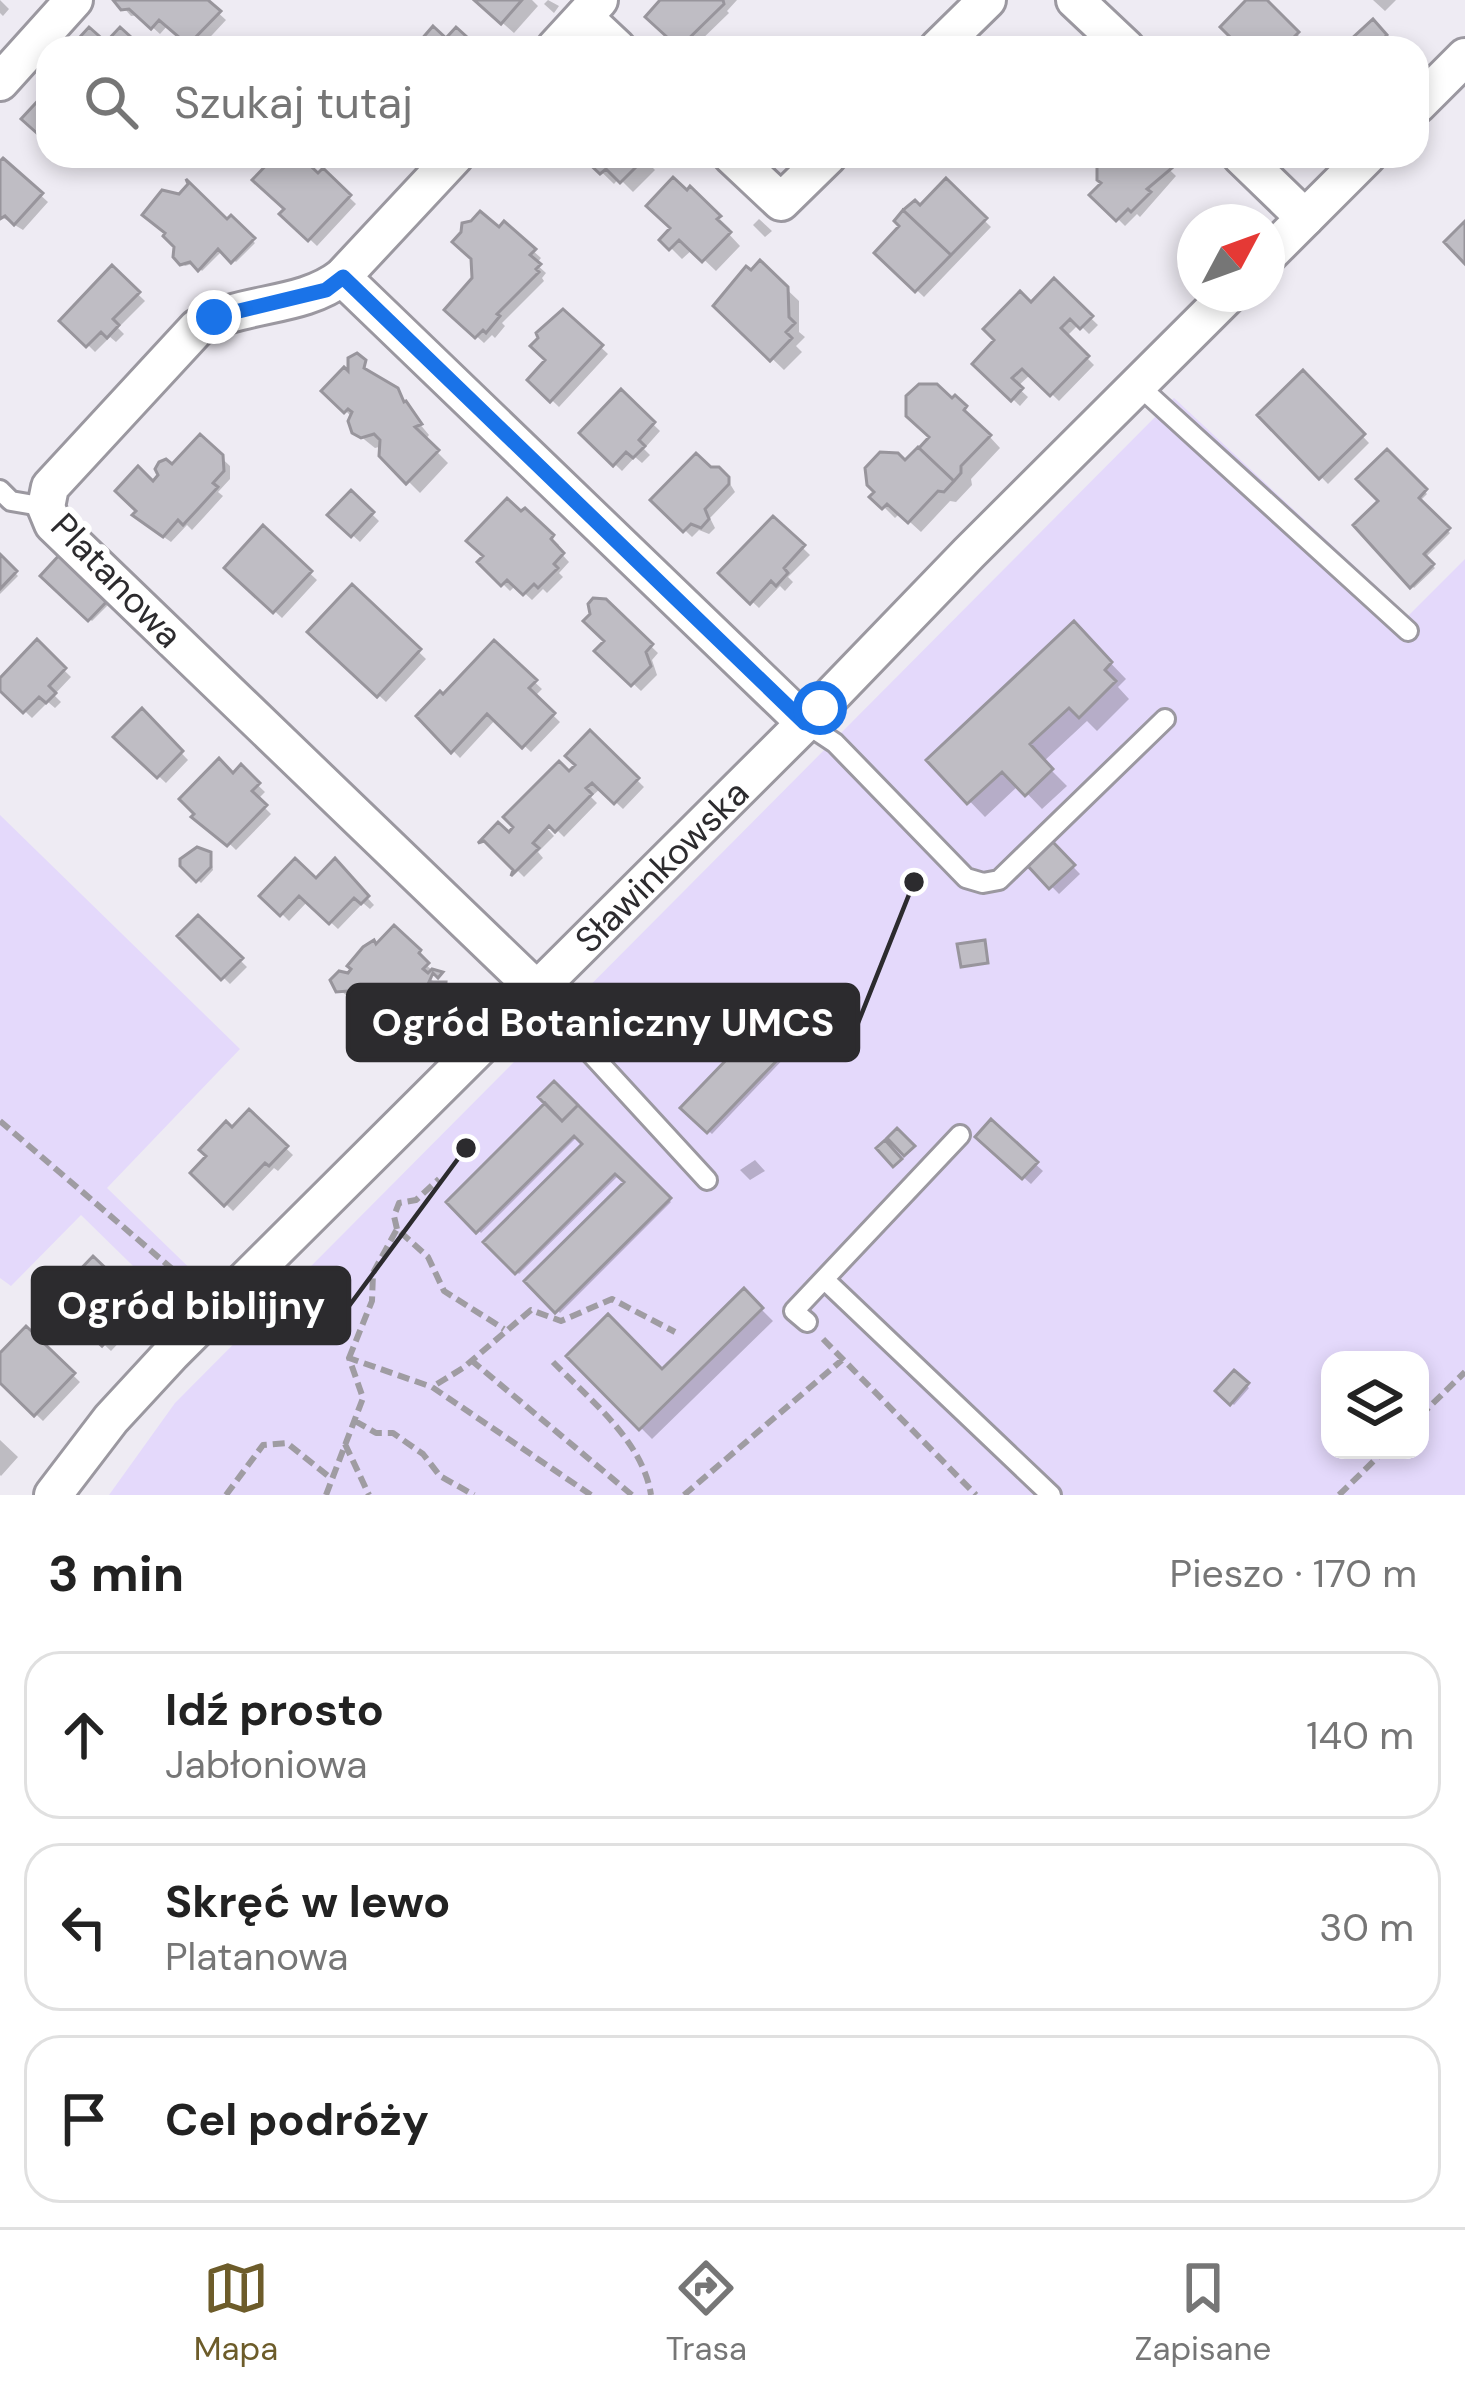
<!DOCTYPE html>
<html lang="pl">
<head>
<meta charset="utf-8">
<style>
  :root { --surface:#fff; --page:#f2f2f2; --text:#222; --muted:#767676; --line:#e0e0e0; --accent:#6d5c2a }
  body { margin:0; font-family:"DM Sans",sans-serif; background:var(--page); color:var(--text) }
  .controls { position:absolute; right:36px; bottom:36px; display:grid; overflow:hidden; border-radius:24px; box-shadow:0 6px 18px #0003 }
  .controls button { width:108px; height:108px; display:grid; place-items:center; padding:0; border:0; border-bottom:3px solid var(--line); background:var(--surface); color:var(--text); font:60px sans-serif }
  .compass { position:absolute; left:1177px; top:204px; width:108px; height:108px; border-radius:50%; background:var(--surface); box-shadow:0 6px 18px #0003; rotate:49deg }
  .stop { position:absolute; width:36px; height:36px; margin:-27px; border:9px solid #1a73e8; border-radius:50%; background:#fff }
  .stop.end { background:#1a73e8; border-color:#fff; box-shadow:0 3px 12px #0008 }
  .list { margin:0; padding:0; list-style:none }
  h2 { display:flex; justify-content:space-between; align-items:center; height:156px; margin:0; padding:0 48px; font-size:51px }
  h2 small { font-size:39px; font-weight:400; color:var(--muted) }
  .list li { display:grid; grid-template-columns:78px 1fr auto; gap:36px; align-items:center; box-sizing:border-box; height:168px; margin:0 24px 24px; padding:0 24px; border:3px solid var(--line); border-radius:36px }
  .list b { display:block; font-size:45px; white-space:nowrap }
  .list p { margin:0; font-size:39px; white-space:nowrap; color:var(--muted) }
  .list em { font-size:39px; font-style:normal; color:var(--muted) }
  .icon { flex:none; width:66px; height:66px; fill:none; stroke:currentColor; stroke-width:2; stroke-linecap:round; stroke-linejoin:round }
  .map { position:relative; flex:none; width:1465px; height:1495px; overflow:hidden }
  .search { position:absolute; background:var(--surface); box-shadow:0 6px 18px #0003; left:36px; right:36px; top:36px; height:132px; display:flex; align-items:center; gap:30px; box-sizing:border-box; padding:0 42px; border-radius:36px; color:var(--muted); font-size:45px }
  .sheet { height:732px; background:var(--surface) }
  nav { display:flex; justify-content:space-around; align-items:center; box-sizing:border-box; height:168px; border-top:3px solid var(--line); background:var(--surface); font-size:33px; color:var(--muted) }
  nav a { display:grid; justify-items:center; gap:6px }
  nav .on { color:var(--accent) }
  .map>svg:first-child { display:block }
  .green { fill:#e4d9fb; fill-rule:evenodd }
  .shadow { fill:#0003 }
  .building { fill:#bfbdc4; stroke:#98959c; stroke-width:3 }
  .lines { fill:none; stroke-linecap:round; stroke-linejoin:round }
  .service-casing { stroke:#9b98a0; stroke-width:24 }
  .minor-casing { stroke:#9b98a0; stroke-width:42 }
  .path { stroke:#9f9ca2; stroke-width:6; stroke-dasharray:12 6; stroke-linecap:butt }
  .service { stroke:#fff; stroke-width:18 }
  .minor { stroke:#fff; stroke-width:36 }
  .route { stroke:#1a73e8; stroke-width:15 }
  .labels { text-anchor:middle; stroke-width:12; stroke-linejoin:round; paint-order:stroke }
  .street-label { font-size:36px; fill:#2c2b2e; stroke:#fff }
  .leader { fill:none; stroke:#2c2b2e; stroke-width:4.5 }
  .callout-dot { fill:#2c2b2e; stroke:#fff; stroke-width:4.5 }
  .callout { fill:#2c2b2e; stroke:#2c2b2e; stroke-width:4.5 }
  .callout-label { font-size:39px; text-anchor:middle; font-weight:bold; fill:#fff }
</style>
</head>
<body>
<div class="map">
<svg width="1465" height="1495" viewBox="0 0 1465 1495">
  <rect width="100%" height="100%" fill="#eeebf3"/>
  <path class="green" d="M1174,398L1408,616L1465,559V1495H109L175,1403ZM1330,1360H1420V1450H1330Z
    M0,815L240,1049L107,1188L205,1283L177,1309L81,1215L11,1286L0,1278Z"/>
  <path class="shadow" d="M0,0L9,9L3,16L0,13Z
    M117,0H204L226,20L200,48H195L168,25L160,34L139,15L131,16Z
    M477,0H532L538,6L514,33Z
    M548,0L559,6L554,13L544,4Z
    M664,0H737L727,11L729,13L693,48H683L649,17Z
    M1251,0H1263L1304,41L1297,48H1233Z
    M1373,0H1396L1385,11Z
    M65,156H85L76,166Z
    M279,156H295L318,177L323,172L356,204L317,246L283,214L288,209Z
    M585,156H654L658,159L651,166L655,170L633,192L619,178L614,184Z
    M1131,156H1155L1176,176L1140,217L1137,214L1125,226L1094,195Z
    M4,162L48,202L23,230L0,216V166Z
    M946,183L991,227L924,297L878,253Z
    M690,190L730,229L727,232L740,246L716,271L693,249L682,259L663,240L673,229Z
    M179,197L227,223L231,220L255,243L236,262L223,250L202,271L195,263L185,266L176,256Z
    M759,219L772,231L765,237L753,225Z
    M504,225L541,258L536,264L546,273L542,278L544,281L502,323L505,326L495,338L492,335L484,343L448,310L475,279Z
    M760,264L799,301V332L805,337L796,346L802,352L784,370L718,306Z
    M112,269L145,301L118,328L124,334L116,342L110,337L95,352L64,321Z
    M1054,283L1098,325L1089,334L1079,324L1066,337L1094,365L1059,401L1031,374L1017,387L1028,397L1020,406L976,364Z
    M564,313L608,354L559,407L531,380L549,360Z
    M357,357L375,378L409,403L414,417L429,435L425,440L448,463L420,493L382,455L383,446L375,448L365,440L353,428L354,419L325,391L350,378Z
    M1303,374L1369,443L1328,484L1261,415Z
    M621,393L660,431L644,449L650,455L642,463L635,457L622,471L583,433Z
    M955,399L1000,448L971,479L972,485L956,502L950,501L921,532L900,513L895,518L874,497L933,438Z
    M200,438L230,466V479L218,492L223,496L204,517L192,530L187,525L171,542L143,522L153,485Z
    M1387,453L1427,494L1419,502L1450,533L1425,558L1435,568L1414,588L1358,525L1382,501Z
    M727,479L735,492L710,518L715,528L709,534L699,530L692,537L654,500Z
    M351,494L379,521L360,542L331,515Z
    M525,512L559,545L556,548L569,562L559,573L563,577L547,593L543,589L532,600L516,585L510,591L488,569Z
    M774,520L810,555L788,577L793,582L785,591L780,586L759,608L722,573Z
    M263,530L317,580L282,618L228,567Z
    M0,558L18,576L0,594Z
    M44,576L111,602L92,621Z
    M352,588L426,659L386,702L311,632Z
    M605,602L658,653L652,660L657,675L641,691L599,651L608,641Z
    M1074,625L1126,679L1118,687L1129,699L1097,731L1087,721L1043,762L1067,786L1042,809L1019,785L985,817L930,760Z
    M37,644L71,677L54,695L61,702L55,708L48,702L32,718L0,687V682Z
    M494,644L542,689L534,697L560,722L531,752L496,719L460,758L420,716L443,698Z
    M142,712L188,760L166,783L117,737Z
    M590,734L644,787L623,809L601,788L591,797L597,803L564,837L546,819L542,823L554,836L538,852L543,858L524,877L486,839L509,837L579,765Z
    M241,769L265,792L257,800L271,814L236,850L183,799L233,777Z
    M1051,844L1080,874L1059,894L1030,864Z
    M210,855L213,870L201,883L183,866Z
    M335,863L374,905L370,909L363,903L338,929L308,901L289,921L264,896L316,882Z
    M198,919L247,967L230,984L181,936Z
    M394,929L426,959L423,962L434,972L428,978L452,992V1000H433L437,1011L397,1053L354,1012L363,1001L358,996L350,999L334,984L349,976Z
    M782,1006L809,1032L712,1134L684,1108Z
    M554,1085L671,1202L560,1313L528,1281L628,1182L620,1174L519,1274L487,1242L586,1144L578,1136L481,1233L450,1202L549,1103Z
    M250,1114L293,1155L278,1171L274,1168L233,1211L194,1173Z
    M991,1124L1043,1171L1031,1184L979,1137Z
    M755,1160L765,1171L750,1180L740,1170Z
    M94,1260L147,1313L111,1351L56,1299Z
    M744,1292L773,1321L652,1439L570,1356L662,1373Z
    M26,1330L80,1382L43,1421L0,1380V1357Z
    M1234,1374L1249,1388L1234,1405L1219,1391Z
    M0,1440L18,1457L1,1476L0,1475Z"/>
  <path class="building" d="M113,0H208L221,11L188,45L159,20L151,29L129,9L121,10Z
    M474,0H522L501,24Z
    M660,0H723L724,4L679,48L645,17Z
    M1246,0H1267L1299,32L1283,48H1228L1226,45L1232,39L1220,27Z
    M1373,19L1387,35L1373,48H1356L1349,41Z
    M433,26L446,38L456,27L477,46L414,48Z
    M89,27L106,42L120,27L143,48H85L78,39Z
    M47,91L48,92V143L21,119Z
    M275,156H300L318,173L323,168L351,195L308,241L279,214L284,209L252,180Z
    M581,156H645L646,157L620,183L606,169L600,174Z
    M1127,156H1160L1172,168L1147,189L1151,192L1131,212L1128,209L1116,221L1089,195L1101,183L1097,180V167L1104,159H1116L1120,163Z
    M3,158L43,193L14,225L5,216L0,219V161Z
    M673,177L687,190L690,186L721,216L717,219L731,232L702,262L679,240L669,250L659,240L670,228L646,206Z
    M946,178L987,218L951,255L903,210L915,200L920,205Z
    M186,179L227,219L231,215L255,238L231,263L218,249L198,271L190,262L180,265L173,257L174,247L163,236L165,233L142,215L162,190L179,194L188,184Z
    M903,210L951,255L915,292L874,253L899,226L894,221Z
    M480,211L499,227L504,221L536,249L530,255L541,264L536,269L539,272L497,314L500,316L486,333L483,330L475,338L444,310L472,278L471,259L452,242L461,232L462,223L471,221Z
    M1465,221V264L1444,242Z
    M760,260L788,287L789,317L795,323L786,332L792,338L770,361L713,306L746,266L751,270Z
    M112,265L140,292L113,319L119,325L107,338L101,332L86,347L59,321Z
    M1054,278L1093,316L1080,329L1070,319L1061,328L1089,356L1050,396L1022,369L1012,378L1023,388L1011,401L972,364L994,340L983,329L1020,291L1031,302Z
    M563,309L603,345L550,402L527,380L545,360L530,346L538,338L536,333Z
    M357,353L366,360L364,368L398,388L404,402L406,401L422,424L415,427L439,450L406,484L379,456L380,440L374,434L361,438L352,433L348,421L352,412L348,409L344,413L321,391L344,367L348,371V358Z
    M1303,370L1365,434L1319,479L1257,415Z
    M919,384H937L952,398L955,395L967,406L964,410L991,435L961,466V473L954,481L919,448L929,437L906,416V396Z
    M621,389L655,422L639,440L645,446L633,458L626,452L613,466L579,433Z
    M200,434L223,455L224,471L213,483L218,487L197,510L183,525L178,520L163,537L132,515L136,511L115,491L138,466L153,481L158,475L155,469L159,462L166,459L172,464Z
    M918,447L954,481L944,492L938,491L908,523L887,504L882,509L869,497L874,492L867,485L865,468L880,452L898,453L905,460Z
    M1387,449L1427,489L1419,498L1450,528L1424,554L1434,564L1410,588L1353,525L1378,501L1356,479Z
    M696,453L711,467H719L729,477V484L705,509L709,519L701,528L691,524L683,532L650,500Z
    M351,490L374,512L351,537L327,515Z
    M507,498L521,511L525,508L554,535L551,539L564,553L554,564L558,568L538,588L534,584L523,595L507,580L501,586L477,562L483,556L466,541Z
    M773,516L805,545L784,568L788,573L776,586L771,581L750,604L718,573Z
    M263,525L312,571L273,613L224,568Z
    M62,552L111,597L88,621L40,576Z
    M0,554L17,571L0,589Z
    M352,584L421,649L377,697L307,632Z
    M593,598L606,599L653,644L646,652L651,666L631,686L594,651L604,641L583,621L590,614L588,604Z
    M1074,621L1112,662L1105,670L1116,681L1079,718L1069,708L1030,744L1053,769L1025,796L1002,772L967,804L926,760Z
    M37,639L66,668L49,686L56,693L46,703L39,697L23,713L0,691V678Z
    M494,640L537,680L529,688L555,713L522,748L487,714L451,753L416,716L440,691L443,694Z
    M142,708L183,751L157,778L113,737Z
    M590,730L639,778L614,804L592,783L586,788L592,794L555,832L549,826L533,843L539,848L511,876L513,870L484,841L478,843L498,822L509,832L513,827L503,817L559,761L569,771L575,765L565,756Z
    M219,758L233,773L241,764L260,783L252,791L267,805L227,846L191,817L194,814L179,799Z
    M1051,840L1075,865L1049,889L1026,864Z
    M197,847L211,852V867L196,882L180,866V859Z
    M295,858L316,878L335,858L369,896L361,904L354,898L329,924L299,896L280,916L259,896Z
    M198,915L243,958L221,980L177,936Z
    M394,925L421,950L419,953L429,963L423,969L428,973L432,969L443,972L438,978L433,973L429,982H446L445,994H428L431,1002L438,998L443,1003L430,1004L388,1049L349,1012L359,1001L348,991L336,992L330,980L339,971L348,973L351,969L347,966L363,947L374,940L376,944Z
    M985,940L988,963L961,967L957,944Z
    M782,1002L809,1027L707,1133L680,1108Z
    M554,1081L578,1105L562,1121L538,1097Z
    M545,1103L562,1121L578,1105L671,1198L555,1313L524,1281L624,1182L615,1174L515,1274L483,1242L582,1144L574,1136L476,1233L446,1202Z
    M249,1109L288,1146L269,1166L265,1163L224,1206L190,1173L206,1156L199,1150L226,1121L232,1127Z
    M991,1119L1038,1162L1022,1179L975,1137Z
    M897,1128L915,1146L904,1156L887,1138Z
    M885,1140L902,1159L893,1167L876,1148Z
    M93,1256L142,1303L102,1346L52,1299Z
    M744,1288L763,1308L639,1430L566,1356L608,1314L662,1369Z
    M26,1326L75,1373L34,1416L0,1383V1353Z
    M1234,1370L1249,1383L1230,1405L1215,1391Z"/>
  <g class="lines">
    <defs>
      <path id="service" d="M1138,385L1408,631
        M0,490L11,501L46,507
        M805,723L835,743L966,878L983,883L999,880L1165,719
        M537,990L558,1018L707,1180
        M826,1281L1051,1495
        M807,1322L794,1311L960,1135"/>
      <g id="minor">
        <path d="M1075,0L1126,48"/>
        <path d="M584,17L617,48"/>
        <path d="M555,48L599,0"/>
        <path d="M938,48L987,0"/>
        <path d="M0,82L74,0"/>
        <path d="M1417,105L1465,57"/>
        <path d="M455,156L342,277C301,309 241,301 197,328L50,487L46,507L53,524L537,990"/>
        <path d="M732,156L781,202L828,156"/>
        <path d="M1241,156L1305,218"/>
        <path d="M1267,256L1367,156"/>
        <path d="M342,277L805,723"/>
        <path id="s1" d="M53,1495L111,1419L172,1353L805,723L969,553L1229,294"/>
      </g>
    </defs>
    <use href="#service" class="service-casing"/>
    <use href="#minor" class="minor-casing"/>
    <path class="path" d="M0,1121L192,1286
      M397,1229L394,1216L399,1203L416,1200L439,1179
      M823,1339L976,1495
      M349,1358L372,1301L373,1273L397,1229L428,1257L444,1291L504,1329
      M471,1360L632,1495
      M553,1362C589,1399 643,1441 651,1495
      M1420,1416L1465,1372
      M355,1421L376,1433H393L423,1454L440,1476L474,1495
      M345,1444L369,1495
      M226,1495L263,1445L287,1443L332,1479
      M326,1495L363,1398L349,1358L432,1387
      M591,1495L432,1387L463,1368L531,1310L561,1321L612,1299L675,1332
      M684,1495L842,1360
      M1339,1495L1385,1450"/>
    <use href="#service" class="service"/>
    <use href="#minor" class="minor"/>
  </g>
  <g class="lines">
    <path class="route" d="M214,317L326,290L343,277L805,723L820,708"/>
  </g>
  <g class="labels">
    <g class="street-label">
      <text transform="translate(117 580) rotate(46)" y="13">Platanowa</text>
      <text dy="13" stroke="none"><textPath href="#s1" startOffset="876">Sławinkowska</textPath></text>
    </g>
  </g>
  <path class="leader" d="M914 882L858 1023M466 1148L349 1306"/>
  <g class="callout-dot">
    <circle cx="914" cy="882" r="12"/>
    <circle cx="466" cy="1148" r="12"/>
  </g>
  <g class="callout">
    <rect x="348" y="985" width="510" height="75" rx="12"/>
    <rect x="33" y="1268" width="316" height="75" rx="12"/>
  </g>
  <g class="callout-label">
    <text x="603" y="1036">Ogród Botaniczny UMCS</text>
    <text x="191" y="1319">Ogród biblijny</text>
  </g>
</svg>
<div class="controls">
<button><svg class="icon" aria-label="layers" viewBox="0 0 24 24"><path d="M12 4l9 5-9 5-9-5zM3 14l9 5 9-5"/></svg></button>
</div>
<svg class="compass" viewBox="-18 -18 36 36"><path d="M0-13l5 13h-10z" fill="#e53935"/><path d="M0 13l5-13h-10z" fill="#767676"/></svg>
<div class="stop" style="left:820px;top:708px"></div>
<div class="stop end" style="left:214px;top:317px"></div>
<div class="search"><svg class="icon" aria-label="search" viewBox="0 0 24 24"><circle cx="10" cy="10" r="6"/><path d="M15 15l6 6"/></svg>Szukaj tutaj</div>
</div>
<section class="sheet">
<h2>3 min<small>Pieszo · 170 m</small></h2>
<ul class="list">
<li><svg class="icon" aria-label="ahead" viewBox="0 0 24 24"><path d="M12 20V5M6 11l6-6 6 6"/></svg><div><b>Idź prosto</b><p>Jabłoniowa</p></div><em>140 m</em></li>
<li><svg class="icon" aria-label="left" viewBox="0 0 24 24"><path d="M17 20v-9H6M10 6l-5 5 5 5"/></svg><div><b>Skręć w lewo</b><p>Platanowa</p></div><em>30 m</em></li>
<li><svg class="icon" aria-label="arrive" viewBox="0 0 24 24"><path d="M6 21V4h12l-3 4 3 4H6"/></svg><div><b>Cel podróży</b></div></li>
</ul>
</section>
<nav>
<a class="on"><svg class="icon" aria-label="map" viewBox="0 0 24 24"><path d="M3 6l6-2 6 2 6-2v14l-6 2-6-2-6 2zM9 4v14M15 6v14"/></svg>Mapa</a>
<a><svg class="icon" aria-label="directions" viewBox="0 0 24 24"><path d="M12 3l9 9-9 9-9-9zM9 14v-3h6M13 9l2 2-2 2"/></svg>Trasa</a>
<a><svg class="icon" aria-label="saved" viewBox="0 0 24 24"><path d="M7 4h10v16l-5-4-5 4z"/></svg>Zapisane</a>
</nav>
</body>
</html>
